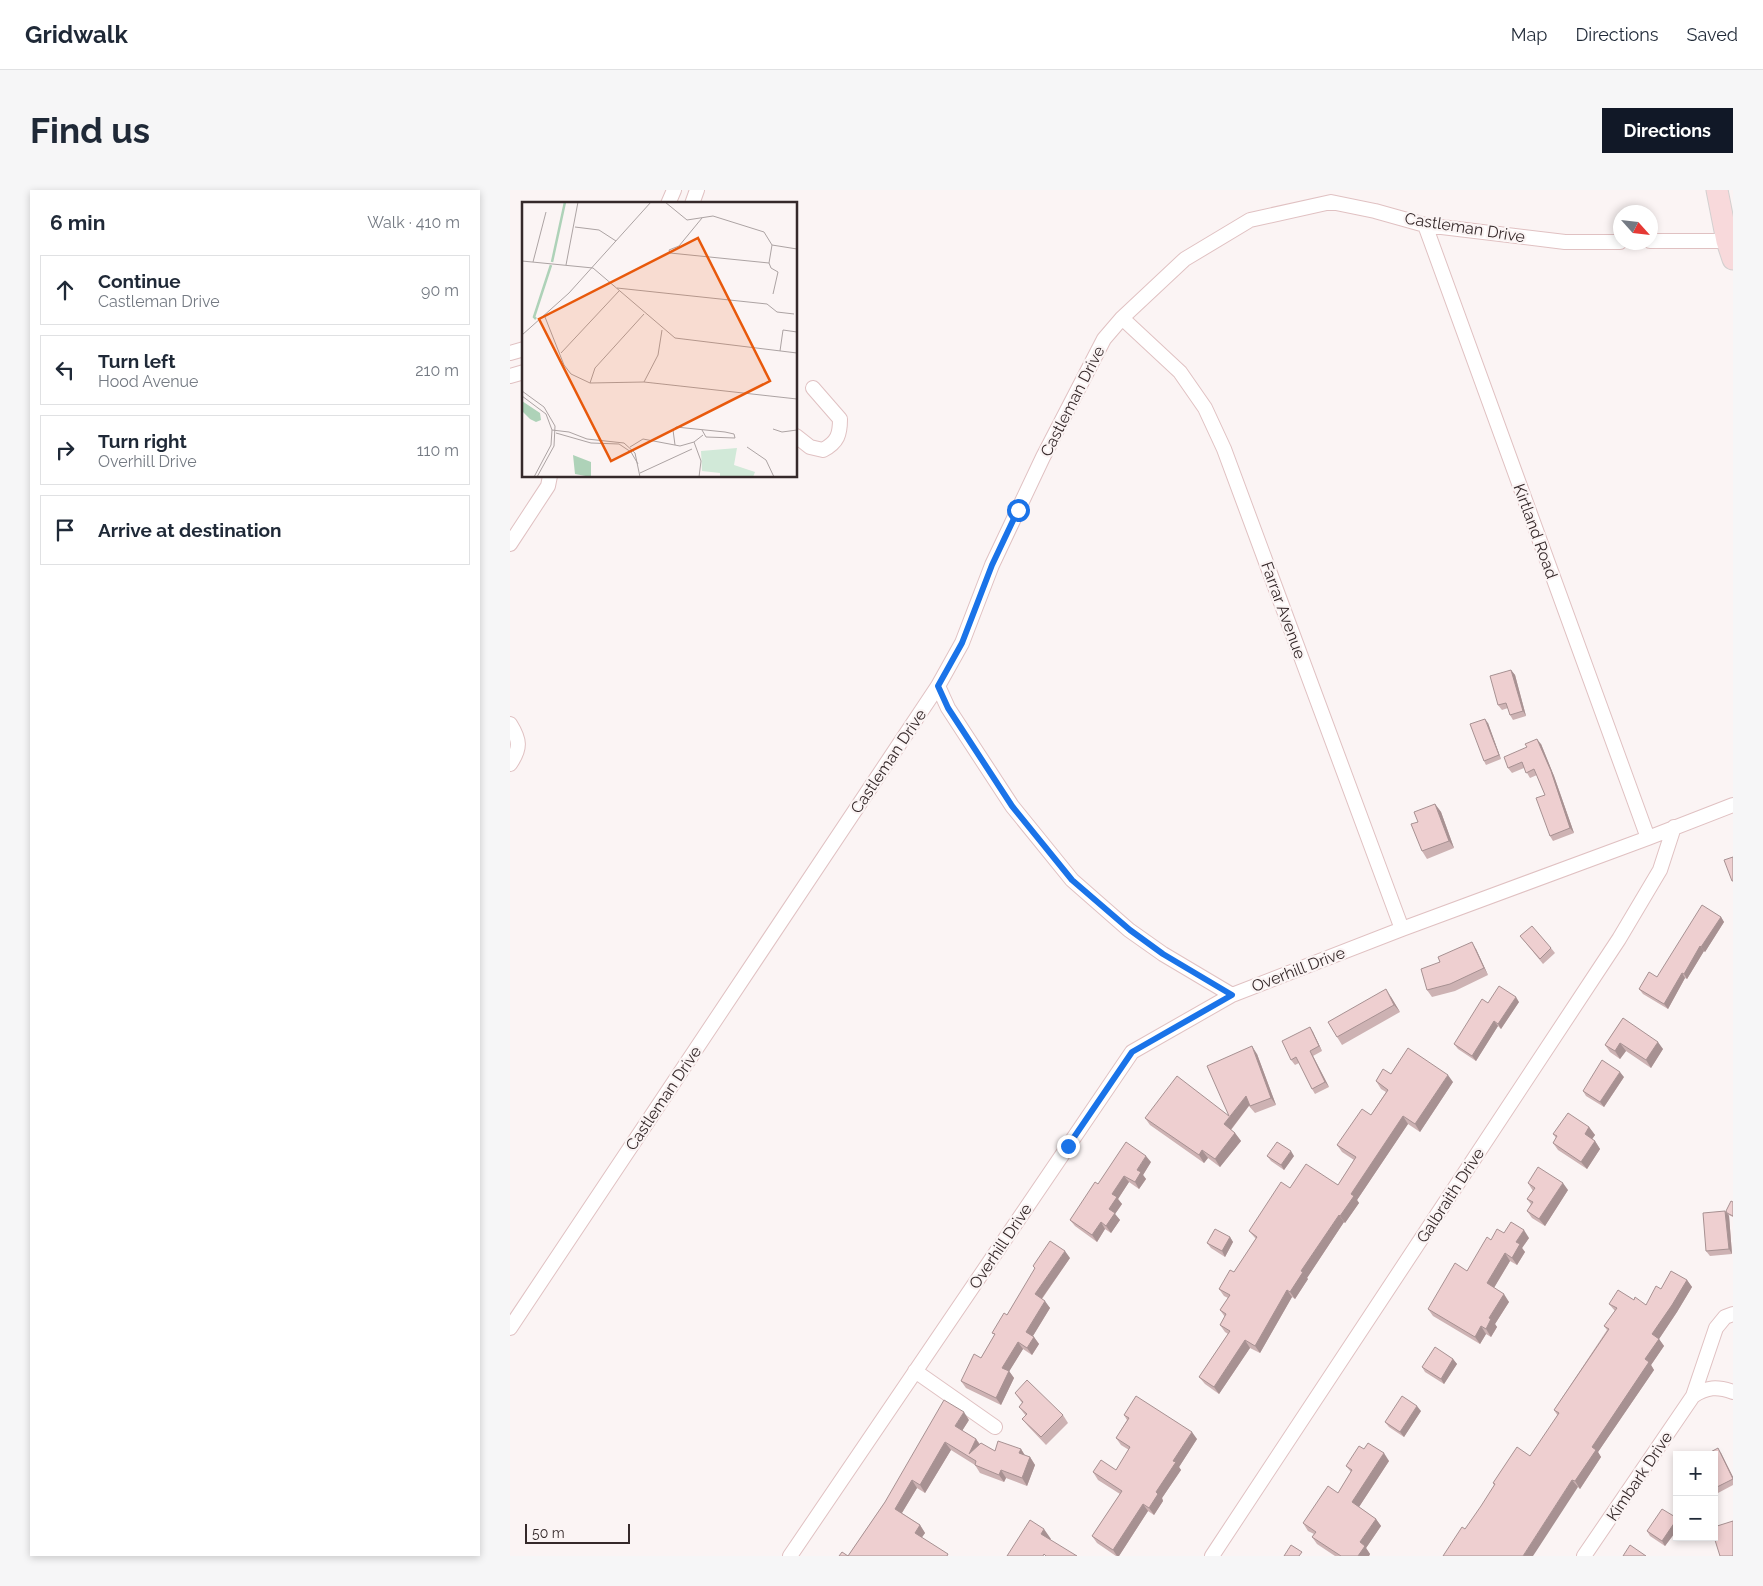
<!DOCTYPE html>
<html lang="en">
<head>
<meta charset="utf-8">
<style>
  :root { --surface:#fff; --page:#f6f6f7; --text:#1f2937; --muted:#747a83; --line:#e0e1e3; --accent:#111827 }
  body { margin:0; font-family:Raleway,sans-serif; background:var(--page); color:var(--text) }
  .controls { position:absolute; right:15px; bottom:15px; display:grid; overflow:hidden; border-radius:0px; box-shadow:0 2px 8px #0003 }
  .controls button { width:45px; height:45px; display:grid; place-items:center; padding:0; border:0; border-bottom:1px solid var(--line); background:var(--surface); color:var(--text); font:25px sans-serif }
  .compass { position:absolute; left:1103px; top:15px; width:45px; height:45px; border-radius:50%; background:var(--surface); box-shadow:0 2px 8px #0003; rotate:117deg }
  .scale { position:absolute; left:15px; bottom:12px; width:105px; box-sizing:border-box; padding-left:5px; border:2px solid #35292a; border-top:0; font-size:14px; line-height:18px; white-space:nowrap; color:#35292a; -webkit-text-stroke:4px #fbf4f4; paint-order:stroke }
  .stop { position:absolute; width:15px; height:15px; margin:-11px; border:4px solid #1a73e8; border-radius:50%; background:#fff }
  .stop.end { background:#1a73e8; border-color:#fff; box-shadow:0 1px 5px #0008 }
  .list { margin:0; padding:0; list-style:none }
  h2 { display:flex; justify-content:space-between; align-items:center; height:65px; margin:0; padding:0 20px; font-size:21px }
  h2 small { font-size:16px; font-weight:400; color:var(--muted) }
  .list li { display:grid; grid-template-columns:32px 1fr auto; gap:15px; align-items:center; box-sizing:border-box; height:70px; margin:0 10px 10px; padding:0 10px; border:1px solid var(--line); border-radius:0px }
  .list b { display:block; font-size:19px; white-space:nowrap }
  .list p { margin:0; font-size:16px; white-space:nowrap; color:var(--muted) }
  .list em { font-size:16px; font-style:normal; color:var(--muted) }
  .icon { flex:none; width:28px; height:28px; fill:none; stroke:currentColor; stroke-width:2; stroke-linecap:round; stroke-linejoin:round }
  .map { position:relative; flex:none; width:1223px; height:1366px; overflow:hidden; border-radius:0px }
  header { display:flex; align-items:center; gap:30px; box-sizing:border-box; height:70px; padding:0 25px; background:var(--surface); border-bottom:1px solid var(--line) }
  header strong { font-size:24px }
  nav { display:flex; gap:28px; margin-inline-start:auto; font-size:18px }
  .intro { display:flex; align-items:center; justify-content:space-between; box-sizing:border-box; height:120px; padding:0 30px }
  h1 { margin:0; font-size:35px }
  .button { padding:12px 22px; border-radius:0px; background:var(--accent); color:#fff; font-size:18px; font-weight:700 }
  main { display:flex; gap:30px; padding:0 30px }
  aside { flex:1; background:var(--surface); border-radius:0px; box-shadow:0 2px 8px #0003 }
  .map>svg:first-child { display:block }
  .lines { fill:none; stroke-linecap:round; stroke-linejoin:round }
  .street-casing { stroke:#e0c1c2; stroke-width:16 }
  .primary-casing { stroke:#d3d0d0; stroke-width:23 }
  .street { stroke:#fff; stroke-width:14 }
  .primary { stroke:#f8d9db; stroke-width:21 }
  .wall { fill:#cdb2b3 }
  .shaded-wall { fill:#a79192 }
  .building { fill:#eecfd0; stroke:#a79192 }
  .route { stroke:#1a73e8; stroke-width:6 }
  .labels { text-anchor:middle; stroke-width:4.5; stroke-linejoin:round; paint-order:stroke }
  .street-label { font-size:16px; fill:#35292a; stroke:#fbf4f4 }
  .inset-river { fill:none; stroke:#aed2b8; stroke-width:2.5 }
  .inset-road { fill:none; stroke:#aca3a3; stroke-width:1 }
  .view { fill:#e8590c; fill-opacity:0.15; stroke:#e8590c; stroke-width:2.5 }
  .inset-edge { fill:none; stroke:#35292a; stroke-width:2.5 }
</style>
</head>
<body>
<header>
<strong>Gridwalk</strong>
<nav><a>Map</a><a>Directions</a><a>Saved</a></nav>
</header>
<div class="intro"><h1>Find us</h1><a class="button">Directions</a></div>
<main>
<aside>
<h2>6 min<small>Walk · 410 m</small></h2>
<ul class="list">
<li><svg class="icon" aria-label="ahead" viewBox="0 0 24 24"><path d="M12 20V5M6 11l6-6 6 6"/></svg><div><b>Continue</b><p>Castleman Drive</p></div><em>90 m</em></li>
<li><svg class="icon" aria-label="left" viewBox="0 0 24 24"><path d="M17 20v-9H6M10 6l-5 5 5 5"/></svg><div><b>Turn left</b><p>Hood Avenue</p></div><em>210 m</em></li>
<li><svg class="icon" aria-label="right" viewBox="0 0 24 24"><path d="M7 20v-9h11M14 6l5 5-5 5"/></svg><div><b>Turn right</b><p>Overhill Drive</p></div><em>110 m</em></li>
<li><svg class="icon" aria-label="arrive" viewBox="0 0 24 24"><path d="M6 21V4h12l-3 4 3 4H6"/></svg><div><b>Arrive at destination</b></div></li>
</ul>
</aside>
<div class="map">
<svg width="1223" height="1366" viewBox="0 0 1223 1366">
  <rect width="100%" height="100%" fill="#fbf4f4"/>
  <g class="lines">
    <defs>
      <path id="street" d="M158,14L164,0
        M182,14L187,0
        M915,35L1138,648
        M1140,51H1217
        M612,128L670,182L695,218L714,259L892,739
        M0,163L14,159
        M0,186L14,182
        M286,246L300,257L313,260C328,252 330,244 330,229L303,198
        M0,354L38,296L40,286
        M428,496L438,518L502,616L562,690L619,740L653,764L722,805
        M0,534C10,550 11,558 0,574
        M0,1138L428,496L452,453L482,375L533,267L594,149L612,128L675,69L740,30L821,12L865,21L915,35L1055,52H1110
        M405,1181L485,1237
        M1183,1206C1197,1197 1207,1196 1223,1202
        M280,1366L622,862L722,805L892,739L1138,648L1223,615
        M702,1366L1109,749L1150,680L1164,637
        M1074,1366L1183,1206L1206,1138L1215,1127L1223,1124"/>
      <path id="primary" d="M1207,0L1217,51L1223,69"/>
    </defs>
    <use href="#street" class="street-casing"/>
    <use href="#primary" class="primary-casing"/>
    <use href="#street" class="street"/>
    <use href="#primary" class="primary"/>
  </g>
  <path class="wall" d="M1001,480L1005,485L1016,526L1003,530L1000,525L998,518L992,520L988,515Z
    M978,533L991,569L976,575L974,571Z
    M1031,554L1044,586L1064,643L1043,651L1040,646L1035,605L1027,585L1020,588L1014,578L1002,583L998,578Z
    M925,614L931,622L944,658L917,669L912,661L908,632Z
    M1211,727L1214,732L1195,762L1194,761L1177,789L1175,788L1158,819L1133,804L1129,799L1147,787Z
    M1010,746L1041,758L1045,763L1033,774Z
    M966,759L978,785L945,801L922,807L917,800L930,772Z
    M881,807L890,822L832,855L827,847Z
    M1009,812L991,839L988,836L966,871L948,859L944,854L978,813Z
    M1113,828L1153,859L1141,878L1116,861L1110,869L1100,862L1095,855Z
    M800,837L803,842L812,861L803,866L819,897L805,904L802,899L789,873L785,875L781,870Z
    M747,864L766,915L745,923L739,916L721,940L725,943L731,951L710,977L698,968L694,973L640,935L635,928L719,926Z
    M881,884L943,892L910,942L898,934L847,1010L849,1013L835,1033L834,1032L797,1088L798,1089L785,1109L782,1107L750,1163L740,1158L709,1204L695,1194L689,1187L718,1144L715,1142L710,1135L715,1127L710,1120L718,1108L714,1106L709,1099L724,1082L746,1049L739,1041L780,998L828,995L844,970L832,962L827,955L861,925L876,902L871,899L866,891Z
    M1114,887L1094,917L1076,906L1073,901Z
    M1079,937L1085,945L1082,949L1085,951L1090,959L1077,979L1048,960L1043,953L1046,948L1043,944Z
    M757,966H784L774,980L761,971Z
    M641,972L633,985L636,989L629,999L619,992L608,1009L612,1014L605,1024L610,1030L601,1043L595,1039L587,1052L565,1036L560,1030L588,994Z
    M1018,993L1058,1000L1035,1036L1022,1028L1017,1021L1021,1014L1017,1009L1023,1001Z
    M1223,1012V1027L1219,1025L1222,1064L1200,1066L1196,1061L1216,1021Z
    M994,1043L1019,1048L1012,1058L1015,1062L1007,1075L1000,1071L984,1098L999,1112L985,1134L987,1137L981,1147L976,1144L970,1154L923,1126L918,1119L957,1081L981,1050Z
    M720,1047L723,1052L715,1067L701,1058L697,1053Z
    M560,1068L532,1109L540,1118L523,1146L529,1154L522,1165L513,1159L499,1181L504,1188L491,1215L456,1198L451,1191L471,1168L485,1145L482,1143L497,1125L525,1079L523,1076Z
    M1177,1090L1182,1097L1167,1122L1149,1149L1154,1156L1141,1175L1144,1180L1088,1262L1091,1267L1070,1299L1068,1297L984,1295L983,1293L1020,1266L1048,1226L1044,1220L1097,1140L1094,1136L1105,1121L1099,1114L1124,1110L1136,1115L1151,1099Z
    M943,1169L947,1174L934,1194L915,1182L912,1177Z
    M505,1203L553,1225L558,1233L536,1255L518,1236L512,1229L516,1226L509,1217L512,1213Z
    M911,1221L894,1247L879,1237L875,1232Z
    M614,1225L687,1249L669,1277L671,1280L652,1308L653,1311L644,1325L638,1321L609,1366H606L587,1353L582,1346L610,1304L588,1290L583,1282L606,1280L619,1260L611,1255L606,1248L617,1230Z
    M459,1230L452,1241L466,1249L470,1254L485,1261L511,1259L515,1266L520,1267L525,1275L517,1296L496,1288L494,1292L470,1283L465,1275L441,1260L415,1303L407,1298L392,1323L410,1335L415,1343L412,1347L338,1366L375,1312Z
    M854,1259L879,1271L849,1317L866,1329L871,1336L856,1358L860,1364L859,1366H825L807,1354L802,1347L804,1344L798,1341L793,1333L828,1303L841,1282L836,1276Z
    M1211,1263L1223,1287V1295L1208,1303L1204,1297Z
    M1167,1328V1340L1155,1356L1140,1346L1137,1341Z"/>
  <path class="shaded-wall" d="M1001,480L1005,485L1016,526L1013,521Z
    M975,529L978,533L991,569L989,565Z
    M1027,549L1031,554L1044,586L1064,643L1060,638Z
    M925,614L931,622L944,658L939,651Z
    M1211,727L1214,732L1195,762L1191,757Z
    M962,752L966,759L978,785L974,778Z
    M1190,756L1194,761L1177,789L1174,784Z
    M1172,783L1175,788L1158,819L1154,814Z
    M876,799L881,807L890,822L884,815Z
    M1006,807L1009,812L991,839L988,834Z
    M984,831L988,836L966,871L962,866Z
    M800,837L803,842L812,861L809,856Z
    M1148,852L1153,859L1141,878L1136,870Z
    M1110,853L1116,861L1110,869L1105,861Z
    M742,856L747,864L766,915L761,908Z
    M800,861L803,866L819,897L815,892Z
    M1110,882L1114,887L1094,917L1090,912Z
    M938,885L943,892L910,942L905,934Z
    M736,906L741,913L719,942L714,934Z
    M893,926L898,934L847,1010L849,1013L835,1033L830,1026L841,1004Z
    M1079,937L1085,945L1080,952L1075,944Z
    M725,943L731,951L710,977L705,969Z
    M1085,951L1090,959L1077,979L1071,972Z
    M692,960L698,968L694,973L689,965Z
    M781,961L784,966L774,980L771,975Z
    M636,966L641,972L633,985L636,989L629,999L625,992L627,980Z
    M614,986L619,992L608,1009L612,1014L605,1024L610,1030L601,1043L596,1036L602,1004Z
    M1053,993L1058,1000L1035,1036L1029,1029Z
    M1215,1021L1219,1026L1222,1064L1219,1059Z
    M829,1025L834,1032L797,1088L798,1089L785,1109L780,1102L791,1081Z
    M591,1032L595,1039L587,1052L582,1045Z
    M1014,1040L1019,1048L1012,1058L1015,1062L1007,1075L1002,1068L1006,1052Z
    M720,1047L723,1052L715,1067L712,1061Z
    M555,1061L560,1068L530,1111L525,1104Z
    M995,1063L1000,1071L982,1101L977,1093Z
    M1177,1090L1182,1097L1167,1122L1149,1149L1154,1156L1141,1175L1144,1180L1088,1262L1091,1267L1070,1299L1065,1291L1082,1257L1135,1169L1142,1144Z
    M777,1100L782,1107L750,1163L745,1156Z
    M994,1104L999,1112L985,1134L987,1137L981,1147L976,1139L979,1128Z
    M535,1111L540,1118L521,1149L516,1142Z
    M971,1136L976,1144L970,1154L965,1147Z
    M524,1147L529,1154L522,1165L517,1158Z
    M735,1150L740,1158L709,1204L704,1197Z
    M508,1152L513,1159L497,1185L492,1178Z
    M943,1169L947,1174L934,1194L931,1189Z
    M499,1181L504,1188L491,1215L486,1208Z
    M907,1216L911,1221L894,1247L890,1242Z
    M454,1222L459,1230L450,1244L445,1236Z
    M682,1242L687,1249L669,1277L671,1280L652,1308L653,1311L644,1325L639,1318L646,1302L663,1271Z
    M466,1249L471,1257L459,1264Z
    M435,1252L441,1260L415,1303L410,1295Z
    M1208,1258L1211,1263L1223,1287V1289Z
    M511,1259L516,1267L509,1263Z
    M874,1263L879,1271L847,1320L842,1312Z
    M520,1267L525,1275L517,1296L512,1288Z
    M491,1280L496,1288L494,1292L489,1285Z
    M402,1290L407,1298L390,1326L385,1319Z
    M1062,1290L1068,1297L1027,1360L1023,1366H1013Z
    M633,1314L638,1321L609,1366H607L603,1360Z
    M866,1329L871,1336L856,1358L860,1364L859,1366H848L850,1352Z
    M1167,1329V1340L1155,1356L1152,1351Z
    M410,1335L415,1343L410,1350L405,1343Z
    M534,1339L541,1349L538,1353L531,1344Z"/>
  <path class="building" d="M1001,480L1013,521L1000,525L996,513L988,515L980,486Z
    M975,529L989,565L974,571L960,534Z
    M1027,549L1041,581L1060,638L1040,646L1026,608L1035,605L1024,579L1016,583L1012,572L998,578L994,567L1017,557L1015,554Z
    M925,614L939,651L912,661L901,634L908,632L904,622Z
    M1223,667V691H1222L1214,670Z
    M1192,715L1211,727L1191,757L1190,756L1174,784L1172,783L1154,814L1129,799L1139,782L1147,787Z
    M1022,736L1041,758L1030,769L1010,746Z
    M962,752L974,778L940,794L917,800L911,779L930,772L928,767Z
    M989,796L1006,807L988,834L984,831L962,866L944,854L972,809L978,813Z
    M876,799L884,815L827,847L818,832Z
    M1113,828L1148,852L1136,870L1110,853L1105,861L1095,855Z
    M800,837L809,856L800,861L815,892L802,899L786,867L781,870L772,851Z
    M742,856L761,908L740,916L736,906L714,934L725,943L705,969L692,960L689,965L635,928L667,886L719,926L697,876Z
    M898,858L938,885L905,934L893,926L841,1004L844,1006L830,1026L829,1025L791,1081L793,1082L780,1102L777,1100L745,1156L735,1150L704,1197L689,1187L720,1141L710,1135L716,1124L710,1120L720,1105L709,1099L720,1080L724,1082L747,1047L739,1041L771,992L780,998L796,974L828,995L846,967L827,955L852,919L861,925L878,900L866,891L873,879L881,884Z
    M1092,870L1110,882L1090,912L1073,901Z
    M1058,923L1079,937L1075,944L1085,951L1071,972L1043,953L1047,946L1043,944Z
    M616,952L636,966L627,980L631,982L625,992L614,986L602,1004L607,1007L599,1019L605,1023L596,1036L591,1032L582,1045L560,1030L585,992L588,994Z
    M767,952L781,961L771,975L757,966Z
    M1028,977L1053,993L1029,1029L1017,1021L1023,1012L1017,1009L1025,998L1018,993Z
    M1221,1011L1223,1012V1026L1217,1023L1216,1021Z
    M1215,1021L1219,1059L1196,1061L1193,1023Z
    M1001,1032L1014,1040L1006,1052L1010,1054L1002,1068L995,1063L977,1093L994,1104L979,1128L981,1129L976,1139L971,1136L965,1147L918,1119L945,1073L957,1081L977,1047L981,1050L987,1039L994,1043Z
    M705,1039L720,1047L712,1061L697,1053Z
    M540,1051L555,1061L525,1104L535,1111L516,1142L524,1147L517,1158L508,1152L492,1178L499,1181L486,1208L451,1191L464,1164L471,1168L485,1144L482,1143L494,1123L497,1125L525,1078L523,1076Z
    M1161,1081L1177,1090L1162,1115L1142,1144L1149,1149L1135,1169L1139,1172L1082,1257L1086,1260L1065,1291L1062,1290L1013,1366H933L952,1337L955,1339L971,1316L985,1294L983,1293L1007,1257L1020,1266L1049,1223L1044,1220L1099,1139L1094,1136L1107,1118L1099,1114L1108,1100L1124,1110L1125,1107L1136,1115L1146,1096L1151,1099Z
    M925,1157L943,1169L931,1189L912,1177Z
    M517,1190L553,1225L531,1247L512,1229L517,1224L509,1217L513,1212L505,1203Z
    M626,1206L682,1242L663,1271L666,1272L646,1302L648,1304L639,1318L633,1314L603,1360L582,1346L612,1301L583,1282L591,1270L606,1280L620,1257L606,1248L619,1228L614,1225Z
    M892,1206L907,1216L890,1242L875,1232Z
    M434,1210L454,1222L445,1236L466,1249L459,1264L471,1253L485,1261L488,1251L511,1259L509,1263L520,1267L512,1288L491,1280L489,1285L465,1275L466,1271L435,1252L410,1295L402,1290L385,1319L410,1335L405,1343L438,1364L437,1366H338L375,1312Z
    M858,1253L874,1263L842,1312L866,1329L850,1352L855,1356L848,1366H831L802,1347L806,1342L793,1333L818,1296L828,1303L842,1280L836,1276L849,1256L854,1259Z
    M1208,1258L1223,1289L1205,1298L1204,1265H1195Z
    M1152,1319L1167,1328V1329L1152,1351L1137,1341Z
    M520,1330L534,1339L531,1344L567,1366H536L534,1364L533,1366H497Z
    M1223,1331V1366H1210L1204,1347V1337Z
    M781,1355L792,1362L789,1366H774Z
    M1120,1355L1136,1366H1113Z
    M332,1362L338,1366H329Z"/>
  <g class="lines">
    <path class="route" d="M508,320L482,375L452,453L428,496L438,518L502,616L562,690L620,740L653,764L722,805L622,862L558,956"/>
  </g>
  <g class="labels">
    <g class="street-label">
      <text transform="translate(955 37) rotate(9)" y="6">Castleman Drive</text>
      <text transform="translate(562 211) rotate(-63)" y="6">Castleman Drive</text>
      <text transform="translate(1026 341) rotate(70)" y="6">Kirtland Road</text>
      <text transform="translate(774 420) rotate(70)" y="6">Farrar Avenue</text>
      <text transform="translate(378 571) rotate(-56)" y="6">Castleman Drive</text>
      <text transform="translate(788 779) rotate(-21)" y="6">Overhill Drive</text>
      <text transform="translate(153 908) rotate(-56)" y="6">Castleman Drive</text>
      <text transform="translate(940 1005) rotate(-57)" y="6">Galbraith Drive</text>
      <text transform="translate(490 1056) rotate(-56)" y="6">Overhill Drive</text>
      <text transform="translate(1129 1286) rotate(-56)" y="6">Kimbark Drive</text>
    </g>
  </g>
  <g transform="translate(12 12)">
    <rect width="275" height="275" fill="#fbf4f4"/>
    <path d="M215,246L212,263L233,270L231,275H198V271L180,269L179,249Z" fill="#d1e9d8"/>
    <path d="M0,199L18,211L19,218L14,220L8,217L0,209ZM51,253L69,260V275L53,272Z" fill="#aed2b8"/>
    <path class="inset-river" d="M30,60L43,0M14,117L12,115L29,63"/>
    <path class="inset-road" d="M143,0L165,18L191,14L242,30L250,43M180,16L157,44L147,48L148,51L247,61M53,25L77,28L94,39M250,43L275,47M0,59L71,66L153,136L275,151M11,60L24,10M247,61L249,66L256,70L251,92M247,61L250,43M44,63L56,0M95,86L245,102L255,110L272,112M23,115L42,163L49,172L68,181L122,180L275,197M0,133L47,91L129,0M258,149L261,128L275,130M39,151L97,89M122,180L136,153L140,128M68,181L73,166L122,112M0,189L22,205L33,224L32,244L15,275M0,194L24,212L30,228L29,243L12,275M251,227L260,230L275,228M30,228L47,230L65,237L102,241L113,251L118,275M34,231L69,241L97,242L109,250L116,262M172,240L179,259L177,275M153,243L151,228L154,225L203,230L212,232L213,236L184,235L180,228M108,245L121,237L158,244L172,240L181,233M225,245L244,258L252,275M118,271L170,247"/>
    <path class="view" d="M176,36L248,179L89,259L17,117Z"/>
    <rect width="275" height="275" class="inset-edge"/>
  </g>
</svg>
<div class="controls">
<button>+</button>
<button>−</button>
</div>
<svg class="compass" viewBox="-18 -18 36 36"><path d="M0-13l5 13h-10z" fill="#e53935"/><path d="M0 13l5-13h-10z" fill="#747a83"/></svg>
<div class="scale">50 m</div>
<div class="stop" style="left:508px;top:320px"></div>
<div class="stop end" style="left:558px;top:956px"></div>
</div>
</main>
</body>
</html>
